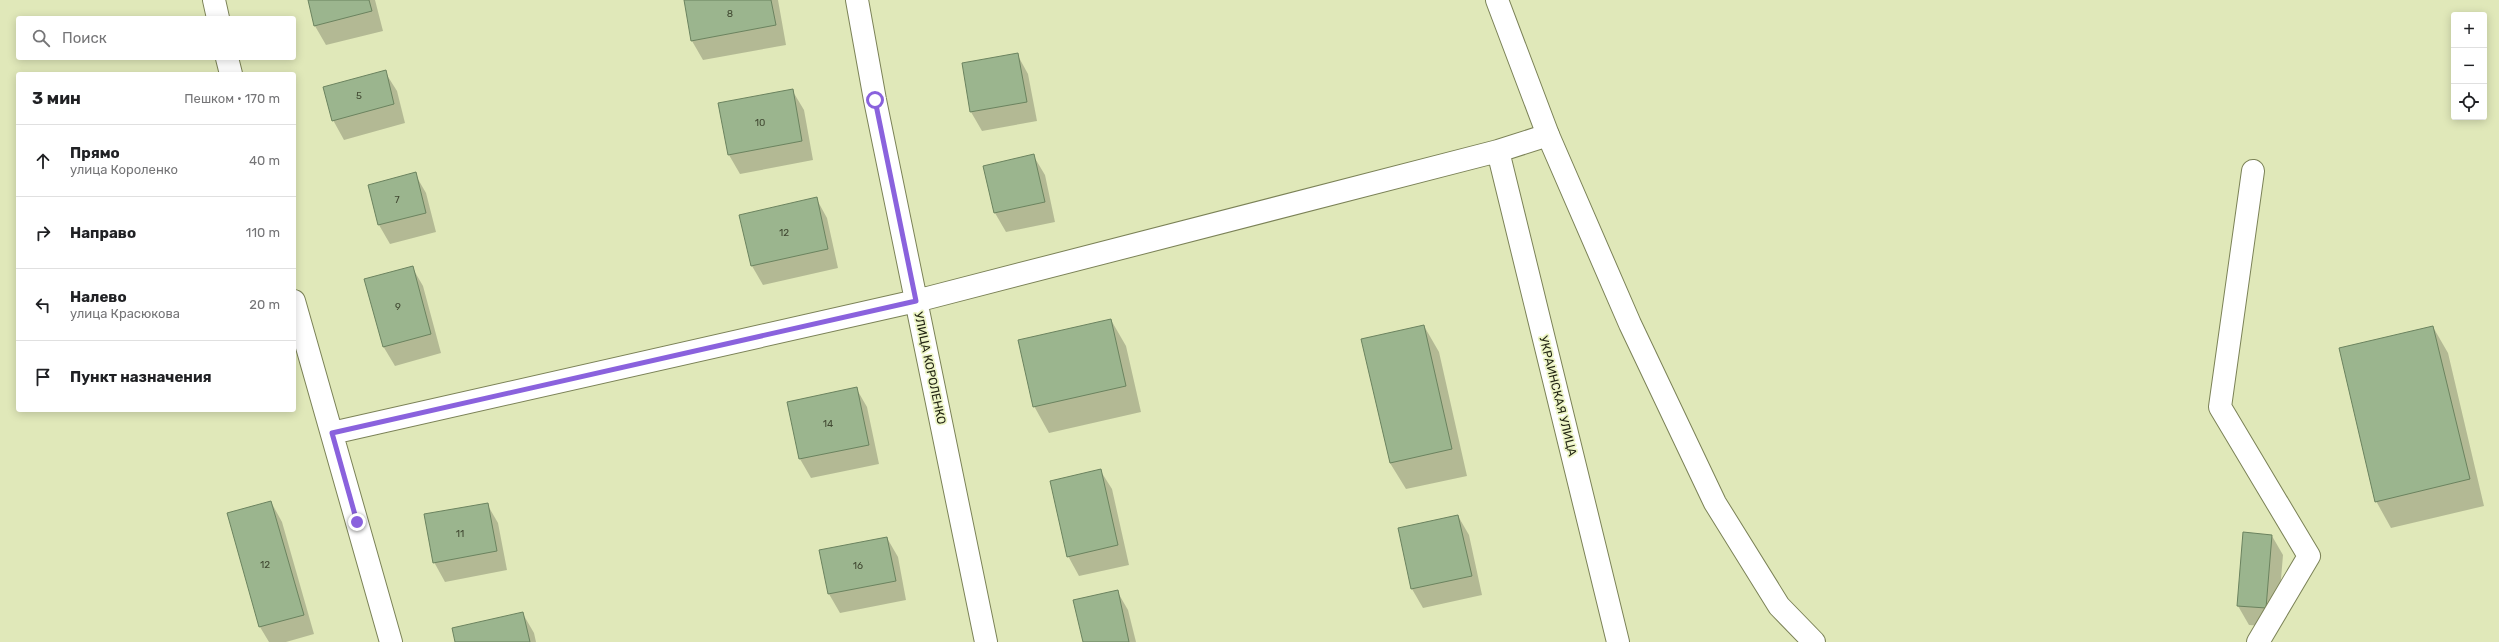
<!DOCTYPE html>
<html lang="ru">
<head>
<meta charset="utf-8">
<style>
  :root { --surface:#fff; --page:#f2f2f2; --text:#202124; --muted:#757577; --line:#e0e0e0 }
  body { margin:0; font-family:Rubik,sans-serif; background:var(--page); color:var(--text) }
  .controls { position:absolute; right:12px; top:12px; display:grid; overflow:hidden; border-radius:4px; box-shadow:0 2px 10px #0003 }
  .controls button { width:36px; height:36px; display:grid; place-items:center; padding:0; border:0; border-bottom:1px solid var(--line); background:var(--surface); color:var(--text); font:20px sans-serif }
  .stop { position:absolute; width:12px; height:12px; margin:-9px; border:3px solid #8a62dd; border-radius:50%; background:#fff }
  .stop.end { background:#8a62dd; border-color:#fff; box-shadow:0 1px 4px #0008 }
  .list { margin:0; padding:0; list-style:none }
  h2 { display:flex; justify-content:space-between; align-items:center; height:52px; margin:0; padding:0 16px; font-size:17px }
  h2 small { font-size:13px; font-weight:400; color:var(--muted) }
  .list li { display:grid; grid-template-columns:26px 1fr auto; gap:12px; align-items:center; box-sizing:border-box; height:72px; padding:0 16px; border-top:1px solid var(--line) }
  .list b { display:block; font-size:15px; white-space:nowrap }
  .list p { margin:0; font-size:13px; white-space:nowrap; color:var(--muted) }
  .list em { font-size:13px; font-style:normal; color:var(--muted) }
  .icon { flex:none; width:22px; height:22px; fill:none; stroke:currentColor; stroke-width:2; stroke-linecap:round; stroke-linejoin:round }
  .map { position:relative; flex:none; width:2499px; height:642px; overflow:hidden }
  .search { position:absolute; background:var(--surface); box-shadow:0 2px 10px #0003; left:16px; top:16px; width:280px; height:44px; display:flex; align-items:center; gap:10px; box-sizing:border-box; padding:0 14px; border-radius:4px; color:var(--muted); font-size:15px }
  .panel { position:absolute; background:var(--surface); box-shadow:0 2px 10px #0003; left:16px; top:72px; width:280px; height:340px; border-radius:4px }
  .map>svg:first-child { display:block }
  .shadow { fill:#0003 }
  .building { fill:#9bb58e; stroke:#6b835f }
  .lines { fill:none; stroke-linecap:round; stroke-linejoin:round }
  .lane-casing { stroke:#7b8257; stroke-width:24 }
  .street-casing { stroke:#7b8257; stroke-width:24 }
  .secondary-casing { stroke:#7b8257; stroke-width:24 }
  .lane { stroke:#fff; stroke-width:22 }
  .street { stroke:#fff; stroke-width:22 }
  .secondary { stroke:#fff; stroke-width:22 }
  .route { stroke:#8a62dd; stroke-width:5 }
  .labels { text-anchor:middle; stroke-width:3.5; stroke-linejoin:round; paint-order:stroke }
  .number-label { font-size:10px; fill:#424a33 }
  .street-label { font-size:12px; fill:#242715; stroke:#edf5c6 }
</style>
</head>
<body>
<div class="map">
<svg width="2499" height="642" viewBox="0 0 2499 642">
  <rect width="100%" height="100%" fill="#e0e8b9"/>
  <path class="shadow" d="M309,0H375L383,31L326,45L315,26Z
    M685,0H778L786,45L703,60L692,41Z
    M1017,54L1028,74L1037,121L982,131L971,112Z
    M385,72L397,91L405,123L344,140L333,120Z
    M792,90L804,110L813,160L740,174L729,155Z
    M1033,155L1045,175L1055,222L1006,232L995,213L985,167Z
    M415,174L426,193L436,232L390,244L379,225L369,186Z
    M816,198L827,218L838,268L763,285L752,266Z
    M412,267L423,286L441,353L395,366L383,346Z
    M1111,320L1126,346L1141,412L1049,433L1034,406Z
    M1424,326L1439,352L1467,476L1406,489L1390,463L1363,339Z
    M2433,327L2448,353L2484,506L2391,528L2376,501Z
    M856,388L867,407L879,464L811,478L800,459L788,402Z
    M1100,470L1112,489L1129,565L1079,576L1068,556Z
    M271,502L282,522L314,634L286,642H269L260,627L228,514Z
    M487,504L498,523L507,570L445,582L434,562Z
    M1458,516L1469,535L1482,595L1423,608L1412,589Z
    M2272,536L2283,555L2277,627L2249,625L2238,606Z
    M887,538L898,557L906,600L840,613L829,594L820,551Z
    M1117,591L1128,610L1136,642H1084Z
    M523,614L534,633L536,642H456Z"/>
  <path class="building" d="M308,0H369L372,11L314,26Z
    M684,0H771L776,25L691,41Z
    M1018,53L1027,102L970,112L962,63Z
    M386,70L394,104L332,121L323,87Z
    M793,89L802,141L728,155L718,103Z
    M1034,154L1045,202L994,213L983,166Z
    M416,172L426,213L378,225L368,185Z
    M817,197L828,249L751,266L739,215Z
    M413,266L431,334L383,347L364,279Z
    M1111,319L1126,386L1033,407L1018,340Z
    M1424,325L1452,449L1390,463L1361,339Z
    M2433,326L2470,479L2375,502L2339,348Z
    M857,387L869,445L799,459L787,402Z
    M1101,469L1118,545L1067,557L1050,481Z
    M271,501L304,615L259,627L227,513Z
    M488,503L497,551L433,563L424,514Z
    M1458,515L1472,576L1411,589L1398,528Z
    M2243,532L2272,535L2266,608L2237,606Z
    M887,537L896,581L828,594L819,550Z
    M1118,590L1129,642H1083L1073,600Z
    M523,612L530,642H455L452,628Z"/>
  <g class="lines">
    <defs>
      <path id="lane" d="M2253,171L2220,407L2309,556L2258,642"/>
      <path id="street" d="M214,0L218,18
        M857,0L875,100L986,642
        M227,58L231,74
        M1498,151L1618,642
        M294,301L391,642
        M332,433L916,301L1498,151L1548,135"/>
      <path id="secondary" d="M1497,0L1548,135L1630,324L1715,503L1779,606L1814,642"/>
    </defs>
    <use href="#lane" class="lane-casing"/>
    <use href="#street" class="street-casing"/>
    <use href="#secondary" class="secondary-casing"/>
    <use href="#lane" class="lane"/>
    <use href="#street" class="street"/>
    <use href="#secondary" class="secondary"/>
  </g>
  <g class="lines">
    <path class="route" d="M357,522L332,433L916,301L875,100"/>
  </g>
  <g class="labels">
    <g class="number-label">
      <text x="730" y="17">8</text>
      <text x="359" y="99">5</text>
      <text x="760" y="126">10</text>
      <text x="397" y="203">7</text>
      <text x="784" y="236">12</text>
      <text x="398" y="310">9</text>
      <text x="828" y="427">14</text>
      <text x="460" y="537">11</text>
      <text x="265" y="568">12</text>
      <text x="858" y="569">16</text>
    </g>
    <g class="street-label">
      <text transform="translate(930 368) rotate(78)" y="4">УЛИЦА КОРОЛЕНКО</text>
      <text transform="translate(1558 396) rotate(76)" y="4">УКРАИНСКАЯ УЛИЦА</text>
    </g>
  </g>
</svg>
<div class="controls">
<button>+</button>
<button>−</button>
<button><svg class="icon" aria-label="locate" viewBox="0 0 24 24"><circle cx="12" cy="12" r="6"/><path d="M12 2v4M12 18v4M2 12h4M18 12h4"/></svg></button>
</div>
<div class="stop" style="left:875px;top:100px"></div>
<div class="stop end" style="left:357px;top:522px"></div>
<div class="search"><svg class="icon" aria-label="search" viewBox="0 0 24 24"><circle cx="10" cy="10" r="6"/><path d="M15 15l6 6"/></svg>Поиск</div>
<section class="panel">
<h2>3 мин<small>Пешком · 170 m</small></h2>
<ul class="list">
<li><svg class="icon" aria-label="ahead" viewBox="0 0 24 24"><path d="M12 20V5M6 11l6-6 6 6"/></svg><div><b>Прямо</b><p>улица Короленко</p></div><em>40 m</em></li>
<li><svg class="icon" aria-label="right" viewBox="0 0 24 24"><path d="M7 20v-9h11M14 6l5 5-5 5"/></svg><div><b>Направо</b></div><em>110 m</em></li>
<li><svg class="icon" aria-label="left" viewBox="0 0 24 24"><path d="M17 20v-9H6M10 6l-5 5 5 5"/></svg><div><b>Налево</b><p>улица Красюкова</p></div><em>20 m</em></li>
<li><svg class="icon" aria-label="arrive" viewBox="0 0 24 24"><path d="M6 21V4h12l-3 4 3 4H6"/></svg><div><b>Пункт назначения</b></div></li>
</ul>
</section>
</div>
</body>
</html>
